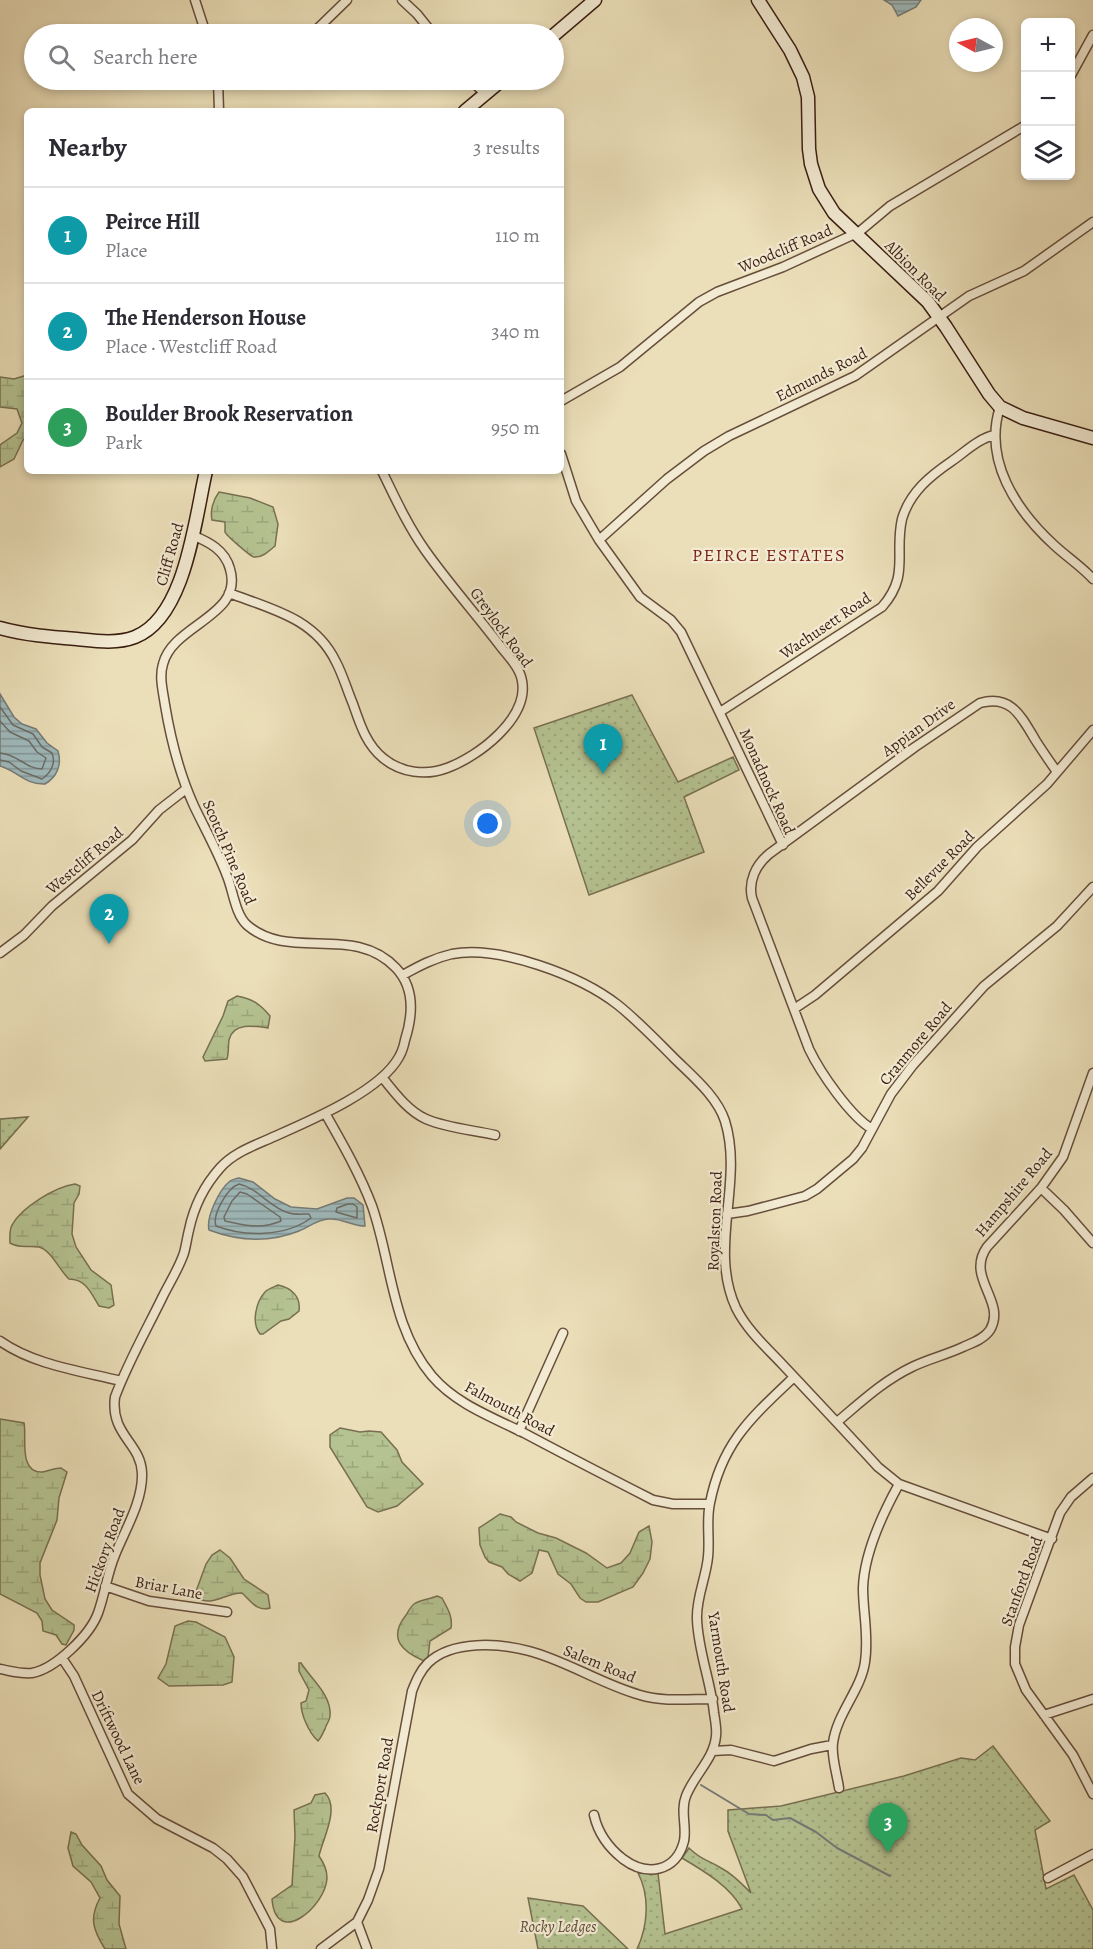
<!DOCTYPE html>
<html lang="en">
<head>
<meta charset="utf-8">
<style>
  :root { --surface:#fff; --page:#f7f7f7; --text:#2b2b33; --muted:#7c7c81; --line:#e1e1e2; --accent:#8f2418 }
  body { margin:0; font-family:Alegreya,serif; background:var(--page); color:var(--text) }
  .controls { position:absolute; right:18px; top:18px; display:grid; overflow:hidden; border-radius:9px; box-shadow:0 3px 9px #0003 }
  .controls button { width:54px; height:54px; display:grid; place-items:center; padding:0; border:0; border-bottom:2px solid var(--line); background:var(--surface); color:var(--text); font:30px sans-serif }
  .compass { position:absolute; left:949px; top:18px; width:54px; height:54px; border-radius:50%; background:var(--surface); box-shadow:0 3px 9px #0003; rotate:277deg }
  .you { position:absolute; left:488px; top:824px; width:21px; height:21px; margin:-15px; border:4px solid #fff; border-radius:50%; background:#1a73e8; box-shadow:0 0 0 9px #1a73e833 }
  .badge { display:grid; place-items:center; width:39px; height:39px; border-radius:50%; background:var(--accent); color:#fff; font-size:20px; font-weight:700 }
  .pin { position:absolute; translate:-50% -50px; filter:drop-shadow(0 2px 3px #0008) }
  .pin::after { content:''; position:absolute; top:32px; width:21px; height:18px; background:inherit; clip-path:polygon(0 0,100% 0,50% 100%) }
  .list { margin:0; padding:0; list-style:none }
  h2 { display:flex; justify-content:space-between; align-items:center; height:78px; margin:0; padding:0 24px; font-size:26px }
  h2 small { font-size:20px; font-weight:400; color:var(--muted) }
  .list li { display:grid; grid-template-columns:39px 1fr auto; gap:18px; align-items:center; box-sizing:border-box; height:96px; padding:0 24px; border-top:2px solid var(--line) }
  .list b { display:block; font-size:22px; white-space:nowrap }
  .list p { margin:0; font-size:20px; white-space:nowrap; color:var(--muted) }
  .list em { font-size:20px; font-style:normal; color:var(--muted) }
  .icon { flex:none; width:33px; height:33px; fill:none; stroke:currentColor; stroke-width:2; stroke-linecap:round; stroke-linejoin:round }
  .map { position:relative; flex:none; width:1093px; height:1949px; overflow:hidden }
  .search { position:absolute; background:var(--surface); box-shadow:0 3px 9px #0003; left:24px; top:24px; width:540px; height:66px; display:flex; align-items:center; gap:15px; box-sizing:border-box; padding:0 21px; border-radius:33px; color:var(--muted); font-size:22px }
  .panel { position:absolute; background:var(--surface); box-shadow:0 3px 9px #0003; left:24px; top:108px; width:540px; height:366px; border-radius:9px }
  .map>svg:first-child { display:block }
  .wetland { fill:url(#wetland-marsh); stroke:#787051; stroke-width:1.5 }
  .park { fill:url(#park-dots); stroke:#787051; stroke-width:1.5 }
  .water { fill:url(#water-rules); stroke:#767b77; stroke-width:1.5 }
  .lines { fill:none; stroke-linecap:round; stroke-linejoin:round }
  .shore { stroke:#6c6c66; stroke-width:1.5 }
  .stream { stroke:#767b77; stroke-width:2 }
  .street-casing { stroke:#664e3b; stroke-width:11 }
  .secondary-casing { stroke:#3a1e11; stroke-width:15 }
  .street { stroke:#f2ead2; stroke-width:8 }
  .secondary { stroke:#f2ead2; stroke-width:12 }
  .labels { text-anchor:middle; stroke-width:4.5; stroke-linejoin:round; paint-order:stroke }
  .street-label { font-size:16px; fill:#3a1e11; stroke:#f2ead2 }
  .park-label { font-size:16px; font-style:italic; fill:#5f4f37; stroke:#f2ead2 }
  .neighbourhood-label { font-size:18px; letter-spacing:1.5px; fill:#7a1f14; stroke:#f2ead2 }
</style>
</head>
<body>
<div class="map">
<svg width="1093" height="1949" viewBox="0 0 1093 1949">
  <defs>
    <pattern id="wetland-marsh" width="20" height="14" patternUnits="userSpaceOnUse" patternTransform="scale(1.5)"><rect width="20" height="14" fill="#b5c291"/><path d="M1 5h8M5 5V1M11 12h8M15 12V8" fill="none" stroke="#9ca67c"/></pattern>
    <pattern id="park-dots" width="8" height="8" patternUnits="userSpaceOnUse" patternTransform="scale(1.5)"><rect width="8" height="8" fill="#b5c291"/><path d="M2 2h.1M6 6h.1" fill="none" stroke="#9ca67c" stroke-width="1.8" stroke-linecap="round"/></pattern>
    <pattern id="water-rules" width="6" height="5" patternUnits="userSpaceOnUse" patternTransform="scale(1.5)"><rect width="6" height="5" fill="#9eb9bb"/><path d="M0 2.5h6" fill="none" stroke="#829697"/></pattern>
  </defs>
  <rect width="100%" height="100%" fill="#ebdfb9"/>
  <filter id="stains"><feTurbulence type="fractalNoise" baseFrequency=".00333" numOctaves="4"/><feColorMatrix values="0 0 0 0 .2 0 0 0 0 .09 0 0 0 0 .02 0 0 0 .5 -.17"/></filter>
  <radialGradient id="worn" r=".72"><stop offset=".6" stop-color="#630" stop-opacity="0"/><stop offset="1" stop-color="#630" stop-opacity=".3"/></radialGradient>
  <path class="wetland" d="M27,375V438L23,440L14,459L0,467V445L17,433L22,423L17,409L0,407V377L14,379Z
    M219,492L250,498L273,507L278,524L275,546C269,551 262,558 254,557C251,557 226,535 225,532C225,531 225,524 225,522L212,520C210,511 213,500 219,492Z
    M237,996C253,999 260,1004 270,1016L268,1028C255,1026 233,1022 229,1040C228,1046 229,1053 227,1059L205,1061L203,1057L223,1016L228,1001Z
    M75,1184L80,1186L79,1194L74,1203L72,1234L76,1247L91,1270L111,1285L114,1305L109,1308L99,1306C91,1293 86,1279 69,1279C60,1271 51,1250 39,1247C28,1245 20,1249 10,1243C10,1237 9,1231 12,1225C22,1207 55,1187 75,1184Z
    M278,1285C292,1288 301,1297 299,1311L289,1319L281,1321L263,1334H260C251,1323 256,1302 265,1292C268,1289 274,1287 278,1285Z
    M0,1419L24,1423C27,1436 18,1473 42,1472C48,1471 55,1468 61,1468L67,1472L59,1498L57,1520L40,1563V1575L45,1599L52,1610L74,1625V1630L66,1645L62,1644L56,1635L43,1631L42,1621L37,1613L0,1594Z
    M340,1428L360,1432L369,1431L381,1432L397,1450L402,1462L423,1484L397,1506L378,1512L367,1507L330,1447V1435Z
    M500,1514L511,1517L516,1522L538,1533L556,1538L586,1553L607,1568L621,1563L630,1553L639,1532L649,1526L652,1542L650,1559L643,1573L633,1587L598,1602H586L580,1598L571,1584L558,1574L548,1552L539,1550L532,1573L520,1581L508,1574L502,1567L489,1562L485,1557L480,1545L479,1528Z
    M220,1550L230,1558L244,1579L268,1595L270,1608C257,1612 251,1601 242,1593C223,1593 215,1608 194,1597L206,1564L212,1555Z
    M437,1596L442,1598C447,1608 453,1616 451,1628L430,1641L428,1657L424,1661C401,1651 388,1638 406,1615C408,1612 411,1606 414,1604C420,1600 430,1599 437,1596Z
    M188,1621L196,1622L225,1637L234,1657L232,1682L223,1685L169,1686L158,1678L166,1664L175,1626Z
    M299,1663H301C311,1679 332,1695 330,1716C330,1721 326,1724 325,1729C322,1734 322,1737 318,1741C309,1733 301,1715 301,1703L306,1701L309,1690L299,1671Z
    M325,1793C340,1808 323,1838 319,1856C324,1863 327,1870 327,1878C326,1906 276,1949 272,1899L292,1885L295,1837L294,1810L311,1803L315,1795Z
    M71,1832L76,1834L82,1845L101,1866L107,1880L120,1896L119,1924L126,1949H105C93,1930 89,1918 100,1898L91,1882L73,1866L68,1848Z"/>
  <path class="park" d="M632,695L678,782L733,757L739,770L684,797L704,852L589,895L534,728Z
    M28,1117L0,1149V1119Z
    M993,1746L1050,1821L1035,1830L1046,1889L1074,1875L1093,1910V1949H637C648,1926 650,1896 638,1873H658L665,1934L742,1909C731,1887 704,1871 682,1858L689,1848C702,1861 707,1859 721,1868C733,1874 742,1884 751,1893L728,1831V1810L781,1806L904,1776L961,1758L975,1760Z
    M528,1898L583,1906L628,1949H538Z"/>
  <path class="water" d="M884,0H921L916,7L898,16L892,5Z
    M0,694L14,717L22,724L36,729L47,743L58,751C62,765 57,777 45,784C25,785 16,770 0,766Z
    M239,1178L253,1182L275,1199L291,1207L317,1209L347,1198H354L363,1205L365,1226C352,1226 342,1218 329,1219C318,1219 309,1227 299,1231C269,1243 238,1241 209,1230C206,1217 219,1190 230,1181C231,1180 238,1178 239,1178Z"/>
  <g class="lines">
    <path class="shore" d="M0,707L13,725L33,734L42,747L52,753C56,763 51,773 42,779L21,771L9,762L0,760
      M0,721L10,732L29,741L37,752L46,758L42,769C26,769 17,754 0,753
      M239,1184C258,1188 270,1208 289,1213C295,1215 303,1214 309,1214L311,1218C285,1237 245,1237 216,1226C212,1215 227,1188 239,1184Z
      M240,1192L247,1194L280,1217L281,1221C260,1230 246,1225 225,1221L224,1217L232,1201Z
      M348,1204H353L357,1207V1218L336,1212L337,1208Z"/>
    <path class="stream" d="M701,1785L749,1814L766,1815L773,1820L790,1818L816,1832L837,1848L890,1876"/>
    <defs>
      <path id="street" d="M195,0L206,34
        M402,0L417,14L433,34
        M312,34L347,0
        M1070,77L1093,35
        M218,80L219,111
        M471,80L485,94
        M561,401L620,367L699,302L717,292L783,267L859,232L890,206L1026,125
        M1000,407C983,460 1016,510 1054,545C1067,557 1081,566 1093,579
        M561,454L576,501L599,540L640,597L671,620L681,632L783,845
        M599,540L667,479L704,451L729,436L855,376L969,296L1024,271L1093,222
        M229,593C271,609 315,618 336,662C343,675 347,690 353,704C360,724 366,744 383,758C401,773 426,776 447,768C478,757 529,718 522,681C520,668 509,657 501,647C476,614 449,584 425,550C408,526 395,498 382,471
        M720,712L882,607C910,575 894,554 902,519C910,492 930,476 952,461C965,452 979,438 995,435
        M0,953L24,935L52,906L132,840L159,810L186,789
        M403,975C419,966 434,958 452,954C500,945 581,976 618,1005C638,1021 656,1040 674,1058C691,1075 717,1096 725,1121C744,1182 708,1248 736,1308C747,1330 766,1347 782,1364C814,1398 846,1432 878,1467L899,1484L1052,1539
        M794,1009L815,995L938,891L977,847L1047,784L1093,730
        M382,1077C394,1092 408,1111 426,1119C447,1128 473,1130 495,1135
        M325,1113C342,1143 360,1174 372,1206C392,1263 391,1327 432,1376C456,1404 492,1417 524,1433C567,1456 610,1478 653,1500L673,1504H709
        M872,1129C850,1116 820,1072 809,1049L752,898C748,881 756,865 769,854L915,747L980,703C1012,694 1022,718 1036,741C1043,752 1050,762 1057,772
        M1041,1188L1064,1210L1093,1243
        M727,1214L748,1211L805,1196L817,1189L853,1159L862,1148L891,1094L913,1065L984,986L1057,926L1093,887
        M0,1341C34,1365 81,1371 121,1381
        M837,1422C861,1402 883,1381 912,1367C928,1359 946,1355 963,1347C972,1343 984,1339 990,1330C1007,1301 965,1278 987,1247L1041,1188L1063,1157L1093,1073
        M519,1431L563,1333
        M1093,1478L1071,1497L1060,1513L1019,1625L1015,1647V1664L1026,1690L1073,1755L1093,1794
        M105,1586L149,1601L227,1612
        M62,1658L74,1676L128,1794L157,1819L213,1848L227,1859L243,1877L270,1929L272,1949
        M0,1669C11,1671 20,1674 32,1673C55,1669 90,1635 98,1613C105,1594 107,1574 115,1555C125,1530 143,1501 142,1473C141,1443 110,1435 115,1397C128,1362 147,1329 163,1296C170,1282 179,1268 184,1253C186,1246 187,1238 189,1230C194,1206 204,1186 220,1168C233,1153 253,1146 271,1138C307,1122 380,1092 399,1057C402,1052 404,1045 405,1040C413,1015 415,988 396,968C354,923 289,962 247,925C235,914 233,890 227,876C218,852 205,829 194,806C179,773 171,741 165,705C163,691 159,677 163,664C173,624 244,616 230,569C225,550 209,542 192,535
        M1044,1715L1093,1699
        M713,1751L731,1750L774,1761L811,1749L832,1745
        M839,1788C837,1774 831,1756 833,1743C837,1713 861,1690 865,1662C869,1636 863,1613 863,1588C864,1554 883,1513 899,1484
        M594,1815C598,1833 609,1848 623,1859C647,1877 676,1872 684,1841C687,1826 680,1811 686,1796C694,1775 714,1759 716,1736C717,1729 715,1720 714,1713C711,1682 698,1651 697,1619C696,1598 706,1578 708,1557C710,1539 706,1520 710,1503C722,1442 752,1417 794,1377
        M1048,1878L1093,1854
        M357,1922L367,1949
        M321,1949L357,1922L368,1900L379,1869L412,1691C416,1681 420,1671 428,1663C452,1640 499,1643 529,1651C567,1661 601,1684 640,1695C662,1702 690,1699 713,1699"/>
      <path id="secondary" d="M758,0L790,50L803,77L808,97L809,149L811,164L819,189L834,213L928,302L946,327L989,394L1000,407L1023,418L1093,438
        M554,35L595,0
        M465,111L502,80
        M0,628C25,635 51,637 77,639C96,641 117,644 135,637C186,617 195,518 206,471"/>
    </defs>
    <use href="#street" class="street-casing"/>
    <use href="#secondary" class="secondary-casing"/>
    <use href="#street" class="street"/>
    <use href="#secondary" class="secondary"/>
  </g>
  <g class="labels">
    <g class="street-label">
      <text transform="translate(785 248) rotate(-23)" y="6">Woodcliff Road</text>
      <text transform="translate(916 270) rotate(45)" y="6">Albion Road</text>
      <text transform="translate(821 374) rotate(-27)" y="6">Edmunds Road</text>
      <text transform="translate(169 554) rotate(-74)" y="6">Cliff Road</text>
      <text transform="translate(825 625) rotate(-34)" y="6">Wachusett Road</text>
      <text transform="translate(502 627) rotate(54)" y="6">Greylock Road</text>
      <text transform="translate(918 727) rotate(-36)" y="6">Appian Drive</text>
      <text transform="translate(768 781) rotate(66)" y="6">Monadnock Road</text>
      <text transform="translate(230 852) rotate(67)" y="6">Scotch Pine Road</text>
      <text transform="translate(84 860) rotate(-40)" y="6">Westcliff Road</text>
      <text transform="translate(939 865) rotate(-45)" y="6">Bellevue Road</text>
      <text transform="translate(915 1043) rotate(-50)" y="6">Cranmore Road</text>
      <text transform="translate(1013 1192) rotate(-50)" y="6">Hampshire Road</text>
      <text transform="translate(714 1221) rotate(-88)" y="6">Royalston Road</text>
      <text transform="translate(510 1408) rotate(28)" y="6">Falmouth Road</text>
      <text transform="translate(104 1550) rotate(-70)" y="6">Hickory Road</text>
      <text transform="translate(1021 1581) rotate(-70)" y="6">Stanford Road</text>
      <text transform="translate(169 1587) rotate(11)" y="6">Briar Lane</text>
      <text transform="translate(722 1662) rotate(81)" y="6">Yarmouth Road</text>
      <text transform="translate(600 1663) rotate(22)" y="6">Salem Road</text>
      <text transform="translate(119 1737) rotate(64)" y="6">Driftwood Lane</text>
      <text transform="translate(379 1785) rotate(-80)" y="6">Rockport Road</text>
    </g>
    <g class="park-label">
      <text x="558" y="1932">Rocky Ledges</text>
    </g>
    <g class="neighbourhood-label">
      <text x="769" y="561">PEIRCE ESTATES</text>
    </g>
  </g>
  <rect width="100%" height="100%" filter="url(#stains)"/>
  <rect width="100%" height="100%" fill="url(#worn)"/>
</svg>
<div class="controls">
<button>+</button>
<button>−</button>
<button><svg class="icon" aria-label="layers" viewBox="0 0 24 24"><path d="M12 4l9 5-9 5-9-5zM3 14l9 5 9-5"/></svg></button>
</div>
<svg class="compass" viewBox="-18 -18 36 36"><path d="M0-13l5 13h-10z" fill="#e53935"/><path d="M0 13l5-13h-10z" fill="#7c7c81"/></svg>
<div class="you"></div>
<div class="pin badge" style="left:603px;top:774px;background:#0f9aa8">1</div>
<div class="pin badge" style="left:109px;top:944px;background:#0f9aa8">2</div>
<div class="pin badge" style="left:888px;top:1853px;background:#2e9e5b">3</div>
<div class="search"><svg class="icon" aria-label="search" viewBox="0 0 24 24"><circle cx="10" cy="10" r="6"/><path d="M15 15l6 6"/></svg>Search here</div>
<section class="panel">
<h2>Nearby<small>3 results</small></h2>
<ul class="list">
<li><span class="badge" style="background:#0f9aa8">1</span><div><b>Peirce Hill</b><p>Place</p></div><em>110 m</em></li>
<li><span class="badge" style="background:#0f9aa8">2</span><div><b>The Henderson House</b><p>Place · Westcliff Road</p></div><em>340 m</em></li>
<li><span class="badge" style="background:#2e9e5b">3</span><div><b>Boulder Brook Reservation</b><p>Park</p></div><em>950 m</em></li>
</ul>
</section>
</div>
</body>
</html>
